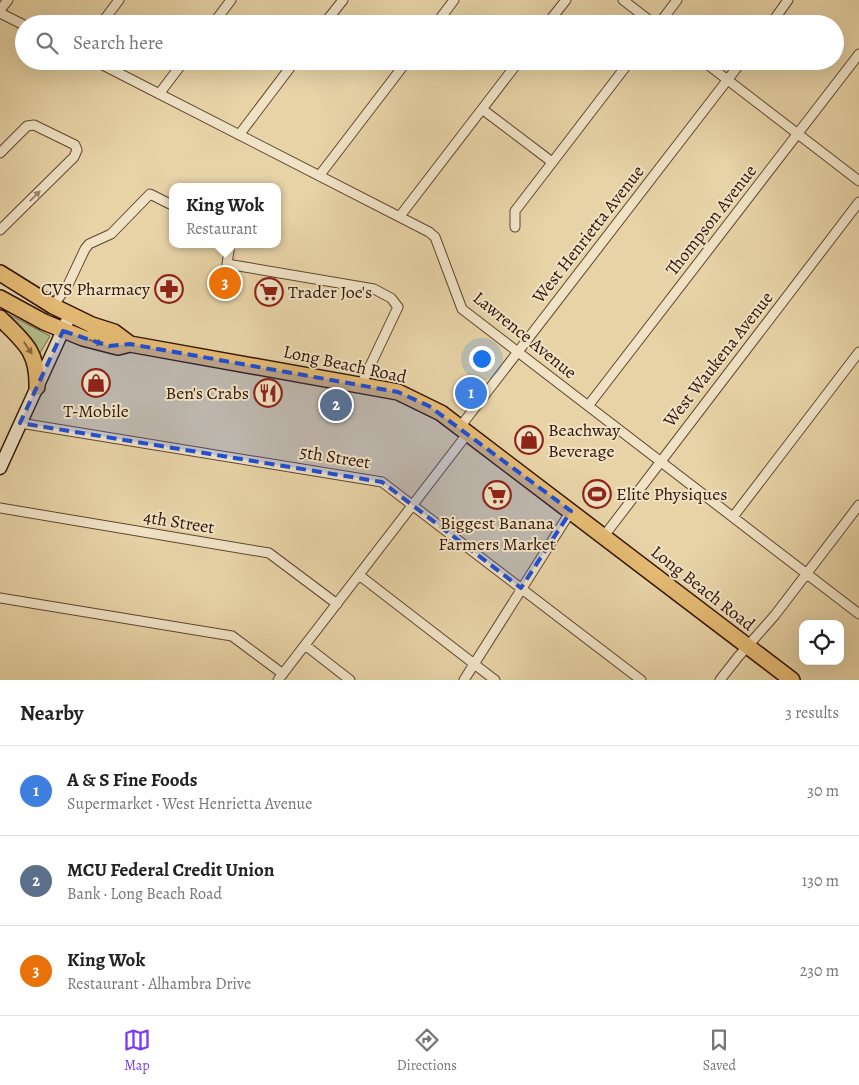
<!DOCTYPE html>
<html lang="en">
<head>
<meta charset="utf-8">
<style>
  :root { --surface:#fff; --page:#f2f2f2; --text:#222; --muted:#767676; --line:#e0e0e0; --accent:#7c3aed }
  body { margin:0; font-family:Alegreya,serif; background:var(--page); color:var(--text) }
  .controls { position:absolute; right:15px; bottom:15px; display:grid; overflow:hidden; border-radius:10px; box-shadow:0 5px 20px #0002 }
  .controls button { width:45px; height:45px; display:grid; place-items:center; padding:0; border:0; border-bottom:1px solid var(--line); background:var(--surface); color:var(--text); font:25px sans-serif }
  .you { position:absolute; left:481px; top:358px; width:18px; height:18px; margin:-12px; border:4px solid #fff; border-radius:50%; background:#1a73e8; box-shadow:0 0 0 8px #1a73e833 }
  .badge { display:grid; place-items:center; width:32px; height:32px; border-radius:50%; background:var(--accent); color:#fff; font-size:16px; font-weight:700 }
  .pin { position:absolute; translate:-50% -50%; border:2px solid #fff; box-shadow:0 1px 5px #0006 }
  .popup { position:absolute; left:169px; top:183px; width:112px; height:65px; box-sizing:border-box; display:grid; place-content:center; border-radius:10px; background:var(--surface); filter:drop-shadow(0 1px 4px #0005); font-size:16px; white-space:nowrap; color:var(--muted) }
  .popup b { font-size:19px; color:var(--text) }
  .popup::after { content:''; position:absolute; left:50%; top:100%; margin-left:-10px; border:10px solid transparent; border-top-color:var(--surface) }
  .list { margin:0; padding:0; list-style:none }
  h2 { display:flex; justify-content:space-between; align-items:center; height:65px; margin:0; padding:0 20px; font-size:21px }
  h2 small { font-size:16px; font-weight:400; color:var(--muted) }
  .list li { display:grid; grid-template-columns:32px 1fr auto; gap:15px; align-items:center; box-sizing:border-box; height:90px; padding:0 20px; border-top:1px solid var(--line) }
  .list b { display:block; font-size:19px; white-space:nowrap }
  .list p { margin:0; font-size:16px; white-space:nowrap; color:var(--muted) }
  .list em { font-size:16px; font-style:normal; color:var(--muted) }
  .icon { flex:none; width:28px; height:28px; fill:none; stroke:currentColor; stroke-width:2; stroke-linecap:round; stroke-linejoin:round }
  .map { position:relative; flex:none; width:859px; height:680px; overflow:hidden }
  .search { position:absolute; background:var(--surface); box-shadow:0 5px 20px #0002; left:15px; right:15px; top:15px; height:55px; display:flex; align-items:center; gap:12px; box-sizing:border-box; padding:0 18px; border-radius:28px; color:var(--muted); font-size:19px }
  .sheet { height:335px; background:var(--surface) }
  nav { display:flex; justify-content:space-around; align-items:center; box-sizing:border-box; height:70px; border-top:1px solid var(--line); background:var(--surface); font-size:14px; color:var(--muted) }
  nav a { display:grid; justify-items:center; gap:2px }
  nav .on { color:var(--accent) }
  .map>svg:first-child { display:block }
  .green { fill:#b3bd88; stroke:#746948 }
  .lines { fill:none; stroke-linecap:round; stroke-linejoin:round }
  .street-casing { stroke:#614430; stroke-width:11 }
  .secondary-casing { stroke:#341508; stroke-width:15 }
  .primary-casing { stroke:#341508; stroke-width:18 }
  .street { stroke:#efe2c5; stroke-width:9 }
  .secondary { stroke:#efe2c5; stroke-width:12 }
  .primary { stroke:#e4ba73; stroke-width:15 }
  .oneway { fill:#9b8670 }
  .oneway2 { fill:#8c683e }
  .marked { fill:#1d4ed8; fill-opacity:0.2; stroke:#1d4ed8; stroke-width:4; stroke-dasharray:10 6; stroke-linejoin:round }
  .labels { text-anchor:middle; stroke-width:4; stroke-linejoin:round; paint-order:stroke }
  .street-label { font-size:18px; fill:#341508; stroke:#efe2c5 }
  .poi-label { font-size:18px; fill:#341508; stroke:#efe2c5; text-anchor:start }
</style>
</head>
<body>
<div class="map">
<svg width="859" height="680" viewBox="0 0 859 680">
  <rect width="100%" height="100%" fill="#e7d3a6"/>
  <filter id="stains"><feTurbulence type="fractalNoise" baseFrequency=".004" numOctaves="4"/><feColorMatrix values="0 0 0 0 .2 0 0 0 0 .09 0 0 0 0 .02 0 0 0 .5 -.17"/></filter>
  <radialGradient id="worn" r=".72"><stop offset=".6" stop-color="#630" stop-opacity="0"/><stop offset="1" stop-color="#630" stop-opacity=".3"/></radialGradient>
  <path class="green" d="M2,311L50,336L40,353L33,342Z"/>
  <g class="lines">
    <defs>
      <path id="street" d="M623,0L654,24
        M0,10L8,0
        M0,13L24,25
        M101,24L119,0
        M213,24L231,0
        M324,24L343,0
        M436,24L454,0
        M547,24L566,0
        M659,24L677,0
        M771,24L788,0
        M95,61L429,232L435,237L462,309L859,614
        M703,61L859,181
        M159,94L184,61
        M482,109L552,162
        M239,135L295,61
        M0,153L27,126L34,125L75,145L77,150L74,157L0,230
        M319,176L407,61
        M400,216L519,61
        M515,227V211L630,61
        M230,244L227,264L374,289L391,298L398,307L361,385
        M53,306L68,285L85,249L89,244L111,234L150,194L172,205
        M588,406L859,54
        M20,423L382,482L641,680
        M460,427L742,61
        M0,508L269,553L337,604
        M733,517L859,352
        M604,536L859,202
        M359,575L495,680
        M0,598L232,636L283,674
        M305,645L350,680
        M278,680L468,433
        M464,680L571,511
        M720,680L738,657L775,615L859,505"/>
      <path id="secondary" d="M0,468L70,315"/>
      <path id="primary" d="M0,273L53,306L92,325L114,332L130,344L398,392L441,413L792,680
        M0,298L44,322L83,338L118,347L130,344
        M0,318C24,342 38,351 37,387"/>
    </defs>
    <use href="#street" class="street-casing"/>
    <use href="#secondary" class="secondary-casing"/>
    <use href="#primary" class="primary-casing"/>
    <use href="#street" class="street"/>
    <use href="#secondary" class="secondary"/>
    <use href="#primary" class="primary"/>
  </g>
  <defs><path id="oneway-solid" d="M-6-.8H1V-3.2L6.5 0L1 3.2V.8H-6Z" transform="scale(1.25)"/></defs>
  <use class="oneway" href="#oneway-solid" transform="translate(35 196) rotate(-45)"/>
  <g class="oneway2">
    <use href="#oneway-solid" transform="translate(96 342) rotate(18)"/>
    <use href="#oneway-solid" transform="translate(28 348) rotate(56)"/>
  </g>
  <path class="marked" d="M63,331L109,346L130,344L398,392L429,406L571,511L521,588L382,482L20,423Z"/>
  <defs>
    <symbol id="pharmacy-ring" viewBox="-11 -11 22 22"><circle r="9.5" fill="#efe2c5" stroke="#8f2418" stroke-width="1.5"/><path d="M-2-6h4v4h4v4h-4v4h-4v-4h-4v-4h4Z" fill="#8f2418"/></symbol>
    <symbol id="supermarket-ring" viewBox="-11 -11 22 22"><circle r="9.5" fill="#efe2c5" stroke="#8f2418" stroke-width="1.5"/><path d="M-6-5.5h2.5l.6 2H6L4.5 2H-2.5L-4.4-4H-6ZM-1.5 3.2a1.3 1.3 0 1 0 .1 0ZM3 3.2a1.3 1.3 0 1 0 .1 0Z" fill="#8f2418"/></symbol>
    <symbol id="shop-ring" viewBox="-11 -11 22 22"><circle r="9.5" fill="#efe2c5" stroke="#8f2418" stroke-width="1.5"/><path d="M-5-2.5h2.3a2.7 3.5 0 0 1 5.4 0H5L5.5 6h-11ZM-1.5-2.5h3a1.5 2.3 0 0 0-3 0Z" fill="#8f2418"/></symbol>
    <symbol id="restaurant-ring" viewBox="-11 -11 22 22"><circle r="9.5" fill="#efe2c5" stroke="#8f2418" stroke-width="1.5"/><path d="M-5-6h1v4h1v-4h1v4h1v-4h1v5L-1.5 .5V6h-2V.5L-5-1ZM5-6V6H3V1.5H1.5Q1.5-4 5-6Z" fill="#8f2418"/></symbol>
    <symbol id="stadium-ring" viewBox="-11 -11 22 22"><circle r="9.5" fill="#efe2c5" stroke="#8f2418" stroke-width="1.5"/><path d="M0-5a6.5 5 0 1 0 0 10a6.5 5 0 1 0 0-10ZM-3.5-1.8h7v3.6h-7Z" fill="#8f2418"/></symbol>
  </defs>
  <g fill-rule="evenodd">
    <use href="#pharmacy-ring" x="153" y="273" width="32" height="32"/>
    <use href="#supermarket-ring" x="253" y="276" width="32" height="32"/>
    <use href="#shop-ring" x="80" y="367" width="32" height="32"/>
    <use href="#restaurant-ring" x="252" y="377" width="32" height="32"/>
    <use href="#shop-ring" x="513" y="424" width="32" height="32"/>
    <use href="#stadium-ring" x="581" y="478" width="32" height="32"/>
    <use href="#supermarket-ring" x="481" y="479" width="32" height="32"/>
  </g>
  <g class="labels">
    <g class="street-label">
      <text transform="translate(711 220) rotate(-52)" y="6">Thompson Avenue</text>
      <text transform="translate(588 234) rotate(-52)" y="6">West Henrietta Avenue</text>
      <text transform="translate(525 335) rotate(39)" y="6">Lawrence Avenue</text>
      <text transform="translate(718 359) rotate(-52)" y="6">West Waukena Avenue</text>
      <text transform="translate(345 364) rotate(12)" y="6">Long Beach Road</text>
      <text transform="translate(335 457) rotate(9)" y="6">5th Street</text>
      <text transform="translate(179 522) rotate(9)" y="6">4th Street</text>
      <text transform="translate(703 588) rotate(38)" y="6">Long Beach Road</text>
    </g>
    <g class="poi-label">
      <text x="150" y="295" text-anchor="end">CVS Pharmacy</text>
      <text x="288" y="298">Trader Joe's</text>
      <text x="249" y="399" text-anchor="end">Ben's Crabs</text>
      <text x="96" y="417" text-anchor="middle">T-Mobile</text>
      <text x="548" y="436">Beachway<tspan x="548" dy="21">Beverage</tspan></text>
      <text x="616" y="500">Elite Physiques</text>
      <text x="497" y="529" text-anchor="middle">Biggest Banana<tspan x="497" dy="21">Farmers Market</tspan></text>
    </g>
  </g>
  <rect width="100%" height="100%" filter="url(#stains)"/>
  <rect width="100%" height="100%" fill="url(#worn)"/>
</svg>
<div class="controls">
<button><svg class="icon" aria-label="locate" viewBox="0 0 24 24"><circle cx="12" cy="12" r="6"/><path d="M12 2v4M12 18v4M2 12h4M18 12h4"/></svg></button>
</div>
<div class="you"></div>
<div class="pin badge" style="left:471px;top:393px;background:#3f7fe0">1</div>
<div class="pin badge" style="left:336px;top:405px;background:#5c6f8a">2</div>
<div class="pin badge" style="left:225px;top:283px;background:#e8710a">3</div>
<div class="popup"><b>King Wok</b>Restaurant</div>
<div class="search"><svg class="icon" aria-label="search" viewBox="0 0 24 24"><circle cx="10" cy="10" r="6"/><path d="M15 15l6 6"/></svg>Search here</div>
</div>
<section class="sheet">
<h2>Nearby<small>3 results</small></h2>
<ul class="list">
<li><span class="badge" style="background:#3f7fe0">1</span><div><b>A &amp; S Fine Foods</b><p>Supermarket · West Henrietta Avenue</p></div><em>30 m</em></li>
<li><span class="badge" style="background:#5c6f8a">2</span><div><b>MCU Federal Credit Union</b><p>Bank · Long Beach Road</p></div><em>130 m</em></li>
<li><span class="badge" style="background:#e8710a">3</span><div><b>King Wok</b><p>Restaurant · Alhambra Drive</p></div><em>230 m</em></li>
</ul>
</section>
<nav>
<a class="on"><svg class="icon" aria-label="map" viewBox="0 0 24 24"><path d="M3 6l6-2 6 2 6-2v14l-6 2-6-2-6 2zM9 4v14M15 6v14"/></svg>Map</a>
<a><svg class="icon" aria-label="directions" viewBox="0 0 24 24"><path d="M12 3l9 9-9 9-9-9zM9 14v-3h6M13 9l2 2-2 2"/></svg>Directions</a>
<a><svg class="icon" aria-label="saved" viewBox="0 0 24 24"><path d="M7 4h10v16l-5-4-5 4z"/></svg>Saved</a>
</nav>
</body>
</html>
